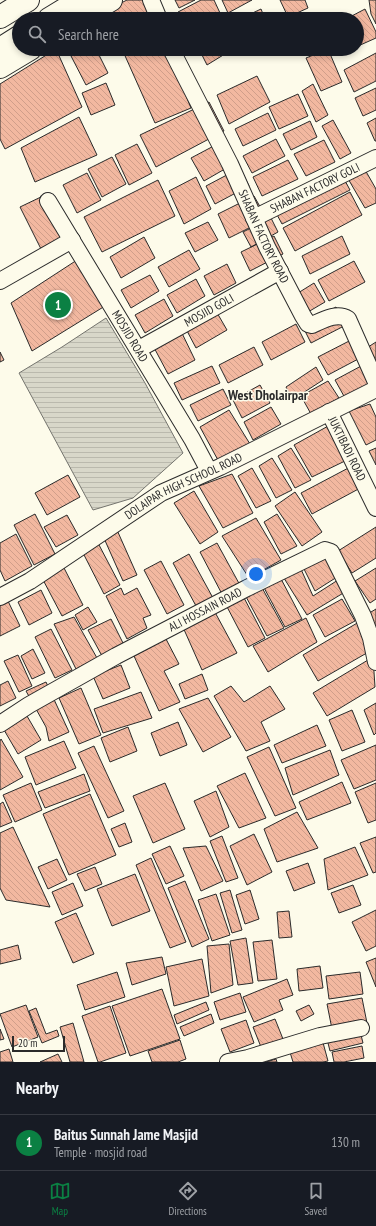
<!DOCTYPE html>
<html lang="en">
<head>
<meta charset="utf-8">
<style>
  :root { --surface:#171b24; --page:#242831; --text:#f1f3f6; --muted:#9ea1a6; --line:#363941; --accent:#0b8043 }
  body { margin:0; font-family:"PT Sans Narrow",sans-serif; background:var(--page); color:var(--text) }
  .scale { position:absolute; left:12px; bottom:10px; width:53px; box-sizing:border-box; padding-left:4px; border:2px solid #2b2b2b; border-top:0; font-size:11px; line-height:14px; white-space:nowrap; color:#2b2b2b; -webkit-text-stroke:3px #fdfbea; paint-order:stroke }
  .you { position:absolute; left:256px; top:574px; width:14px; height:14px; margin:-10px; border:3px solid #fff; border-radius:50%; background:#1a73e8; box-shadow:0 0 0 6px #1a73e833 }
  .badge { display:grid; place-items:center; width:26px; height:26px; border-radius:50%; background:var(--accent); color:#fff; font-size:13px; font-weight:700 }
  .pin { position:absolute; translate:-50% -50%; border:2px solid #fff; box-shadow:0 1px 4px #0006 }
  .list { margin:0; padding:0; list-style:none }
  h2 { display:flex; justify-content:space-between; align-items:center; height:52px; margin:0; padding:0 16px; font-size:17px }
  h2 small { font-size:13px; font-weight:400; color:var(--muted) }
  .list li { display:grid; grid-template-columns:26px 1fr auto; gap:12px; align-items:center; box-sizing:border-box; height:56px; padding:0 16px; border-top:1px solid var(--line) }
  .list b { display:block; font-size:15px; white-space:nowrap }
  .list p { margin:0; font-size:13px; white-space:nowrap; color:var(--muted) }
  .list em { font-size:13px; font-style:normal; color:var(--muted) }
  .icon { flex:none; width:22px; height:22px; fill:none; stroke:currentColor; stroke-width:2; stroke-linecap:round; stroke-linejoin:round }
  .map { position:relative; flex:none; width:376px; height:1062px; overflow:hidden }
  .search { position:absolute; background:var(--surface); box-shadow:0 2px 6px #0003; left:12px; right:12px; top:12px; height:44px; display:flex; align-items:center; gap:10px; box-sizing:border-box; padding:0 14px; border-radius:22px; color:var(--muted); font-size:15px }
  .sheet { height:108px; background:var(--surface) }
  nav { display:flex; justify-content:space-around; align-items:center; box-sizing:border-box; height:56px; border-top:1px solid var(--line); background:var(--surface); font-size:11px; color:var(--muted) }
  nav a { display:grid; justify-items:center; gap:2px }
  nav .on { color:var(--accent) }
  .map>svg:first-child { display:block }
  .water { fill:url(#water-rules); stroke:#74746e }
  .building { fill:url(#building-back-hatch); stroke:#2b2b2b }
  .lines { fill:none; stroke-linecap:round; stroke-linejoin:round }
  .minor-casing { stroke:#2b2b2b; stroke-width:18 }
  .trunk-casing { stroke:#2b2b2b; stroke-width:24 }
  .motorway-casing { stroke:#2b2b2b; stroke-width:24 }
  .minor { stroke:#fdfbea; stroke-width:16 }
  .trunk { stroke:#fdfbea; stroke-width:22 }
  .motorway { stroke:#fdfbea; stroke-width:22 }
  .labels { text-anchor:middle; stroke-width:3; stroke-linejoin:round; paint-order:stroke }
  .street-label { font-size:12px; fill:#2b2b2b; stroke:#fdfbea }
  .quarter-label { font-size:14px; font-weight:bold; fill:#2b2b2b; stroke:#fdfbea }
</style>
</head>
<body>
<div class="map">
<svg width="376" height="1062" viewBox="0 0 376 1062">
  <defs>
    <pattern id="water-rules" width="6" height="5" patternUnits="userSpaceOnUse"><rect width="6" height="5" fill="#d8d7c9"/><path d="M0 2.5h6" fill="none" stroke="#bab9ad"/></pattern>
    <pattern id="building-back-hatch" width="6" height="6" patternUnits="userSpaceOnUse"><rect width="6" height="6" fill="#f2b8a0"/><path d="M-1 5l2 2M0 0l6 6M5-1l2 2" fill="none" stroke="#d09e8a"/></pattern>
  </defs>
  <rect width="100%" height="100%" fill="#fdfbea"/>
  <path class="water" d="M106,318L145,383L183,453L133,498L93,510L19,373L62,347Z"/>
  <path class="building" d="M127,0H148L155,19H109L105,11Z
    M175,0H195L179,8Z
    M201,0H214L220,13L209,19H181L178,12Z
    M222,0H252L228,13Z
    M280,0H305L308,8L288,17Z
    M369,0H376V24L371,14Z
    M261,9L265,19H240Z
    M365,9L376,32V38L358,46L357,44V19H346Z
    M56,49L82,107L5,149L0,139V84Z
    M85,49H96L108,73L86,85L71,56Z
    M122,49H167L191,108L155,123Z
    M199,49H233L207,65Z
    M328,49L342,82L321,91L306,58Z
    M376,53V81L354,92L344,70Z
    M257,76L270,102L229,124L217,95Z
    M106,83L115,105L91,115L82,93Z
    M313,84L328,115L316,122L302,91Z
    M376,88V110L363,116L355,98Z
    M298,94L308,116L279,129L269,107Z
    M209,102L224,131L156,167L140,135Z
    M268,113L276,130L243,146L235,129Z
    M79,117L97,155L35,182L21,148Z
    M376,118V141H375L367,123Z
    M333,120L351,153L340,159L322,126Z
    M310,121L317,137L291,150L283,134Z
    M276,139L285,156L252,173L243,156Z
    M225,140L237,162L204,181L191,158Z
    M324,140L335,162L306,176L294,154Z
    M137,144L152,173L129,185L115,155Z
    M112,157L126,184L102,197L88,169Z
    M288,160L298,179L262,196L253,177Z
    M360,161L376,189V203L365,208L343,170Z
    M240,168L249,186L215,204L206,186Z
    M87,173L101,200L77,213L63,185Z
    M196,177L211,209L184,224L169,191Z
    M343,177L350,190L282,224L275,211Z
    M158,180L175,216L102,252L84,217Z
    M350,192L362,215L295,251L283,228Z
    M43,196L63,238L41,249L20,207Z
    M254,196L267,219L229,238L218,214Z
    M271,218L278,232L251,247L243,232Z
    M208,222L218,240L195,252L185,233Z
    M274,236L283,254L250,271L241,252Z
    M342,236L350,254L310,274L302,256Z
    M144,237L155,258L121,278L110,257Z
    M189,250L200,269L169,287L158,267Z
    M77,260L105,306L32,351L11,303Z
    M354,261L365,282L329,301L318,280Z
    M227,264L236,283L214,295L204,276Z
    M150,275L159,291L131,308L121,290Z
    M196,279L205,296L177,313L167,295Z
    M314,283L325,302L308,312L298,293Z
    M164,299L173,316L145,333L135,315Z
    M336,307L346,325L311,343L302,325Z
    M216,311L227,330L196,348L186,329Z
    M296,324L305,342L271,360L262,342Z
    M178,325L195,360L168,374L150,340Z
    M353,339L362,357L328,375L318,357Z
    M376,342V370L365,349Z
    M254,347L263,365L228,383L219,365Z
    M0,352L4,360L0,362Z
    M363,365L373,382L345,398L335,380Z
    M212,366L220,383L182,400L174,383Z
    M316,367L323,380L292,400L286,387Z
    M328,381L339,398L311,414L301,396Z
    M260,385L270,403L242,418L233,400Z
    M223,389L231,405L198,421L190,405Z
    M370,404L376,417V440L366,445L349,411Z
    M271,407L281,424L253,440L244,422Z
    M229,410L250,444L219,462L200,427Z
    M330,425L347,460L312,477L294,445Z
    M291,448L311,480L295,488L278,456Z
    M376,448V465L369,451Z
    M272,458L292,490L276,498L259,466Z
    M354,465L364,486L312,514L301,493Z
    M252,468L271,501L256,508L238,476Z
    M232,474L253,513L223,528L199,486Z
    M68,475L80,497L47,515L35,493Z
    M194,491L218,532L200,544L174,503Z
    M295,492L322,532L302,546L275,506Z
    M35,514L55,554L34,565L14,525Z
    M277,514L297,546L281,554L264,522Z
    M67,515L78,535L56,547L44,527Z
    M256,518L281,560L249,578L222,536Z
    M376,527V558L352,573L338,551Z
    M117,530L137,575L123,581L103,536Z
    M16,534L32,566L5,581L0,570V543Z
    M98,543L120,585L104,594L82,551Z
    M217,543L241,587L223,596L200,552Z
    M324,553L337,577L315,591L302,565Z
    M189,554L213,598L196,606L173,563Z
    M161,561L184,605L167,614L144,570Z
    M63,566L83,605L62,616L41,576Z
    M300,567L313,596L338,580L345,592L307,615L282,575Z
    M376,568V599L370,603L355,581Z
    M279,575L302,619L285,627L262,584Z
    M260,584L284,628L267,636L244,593Z
    M121,588L124,595L137,588L151,615L143,618L147,628L127,639L106,596Z
    M41,590L52,613L29,625L18,602Z
    M242,594L265,638L248,647L225,603Z
    M7,599L20,626L0,636V603Z
    M342,599L355,621L325,637L313,615Z
    M210,603L237,653L202,670L178,616Z
    M88,607L97,622L83,630L75,615Z
    M376,609V630L366,615Z
    M74,617L97,658L76,669L54,624Z
    M306,618L317,642L268,672L253,646Z
    M111,619L124,645L102,656L88,630Z
    M364,619L372,650L318,681L303,655Z
    M51,629L72,670L55,678L35,637Z
    M166,639L179,664L164,671L180,702L159,711L134,656Z
    M33,649L45,673L32,679L21,656Z
    M18,655L32,686L19,692L4,661Z
    M373,657L375,687L327,716L313,693Z
    M121,665L130,688L103,699L93,676Z
    M202,674L208,690L185,699L179,684Z
    M8,681L16,698L0,706V685Z
    M46,682L69,732L49,741L46,727L26,691Z
    M231,686L244,702L270,686L285,709L261,722L270,741L246,751L214,696Z
    M81,688L101,735L79,744L59,698Z
    M141,692L152,718L103,733L94,709Z
    M208,698L231,737L203,752L179,709Z
    M376,703V733L374,735L364,710Z
    M20,704L41,740L18,754L0,723Z
    M352,710L365,742L342,751L329,720Z
    M178,722L187,745L160,756L151,733Z
    M317,725L326,746L282,763L274,745Z
    M128,727L137,751L110,762L101,738Z
    M1,739L23,777L0,790V741Z
    M64,741L76,768L36,785L25,757Z
    M376,745V780L354,789L341,760Z
    M94,746L124,811L108,818L78,753Z
    M269,747L296,808L275,816L247,757Z
    M330,750L339,775L293,795L285,768Z
    M245,773L266,818L239,828L217,786Z
    M84,774L90,791L45,808L38,792Z
    M342,782L351,803L307,820L299,802Z
    M31,783L42,810L15,822L3,795Z
    M165,783L185,829L153,843L133,796Z
    M376,783V820L368,823L355,792Z
    M216,791L229,827L210,837L194,801Z
    M90,794L116,855L69,875L43,814Z
    M3,802L12,822L0,827V804Z
    M297,812L318,848L277,862L264,829Z
    M125,823L132,842L119,847L111,829Z
    M13,827L50,907L6,900L0,888V833Z
    M254,834L272,872L247,885L230,846Z
    M222,836L238,878L226,882L210,841Z
    M376,837V872L373,873L360,843Z
    M170,846L184,876L166,884L152,854Z
    M206,846L223,881L201,891L183,848Z
    M355,847L368,875L328,890L324,859Z
    M151,858L186,942L170,948L136,865Z
    M57,859L67,880L48,889L38,867Z
    M308,863L315,883L294,891L286,871Z
    M95,867L102,884L85,891L77,874Z
    M135,874L150,911L112,926L97,889Z
    M185,881L209,939L192,947L168,888Z
    M73,883L83,906L62,915L52,892Z
    M353,885L361,905L339,913L331,893Z
    M230,890L242,930L232,933L220,893Z
    M250,890L259,919L245,924L236,895Z
    M216,894L230,935L212,941L198,900Z
    M376,910V946L366,951L352,922Z
    M289,911L292,937L279,938L277,912Z
    M76,913L94,954L73,963L55,922Z
    M246,938L253,983L238,985L230,941Z
    M272,940L277,979L258,981L253,942Z
    M229,944L233,985L211,993L207,946Z
    M18,945L21,959L0,964V950Z
    M162,957L166,974L132,985L126,963Z
    M376,958V987L366,962Z
    M202,959L209,996L174,1006L166,967Z
    M320,966L323,988L299,991L297,969Z
    M117,972L125,997L85,1010L77,985Z
    M360,972L363,994L329,999L326,976Z
    M287,979L293,995L279,1000L283,1010L254,1022L243,997Z
    M162,989L180,1039L130,1056L112,1006Z
    M240,993L246,1012L220,1020L214,1002Z
    M362,998L367,1023L332,1029L327,1004Z
    M206,1002L209,1010L177,1024L174,1015Z
    M26,1005L38,1037L12,1047L0,1014Z
    M309,1005L314,1014L301,1021L296,1011Z
    M110,1006L126,1053L100,1062H98L82,1016Z
    M36,1008L46,1034L57,1030L59,1036L42,1043L29,1011Z
    M211,1014L214,1023L184,1036L180,1027Z
    M275,1019L283,1039L261,1047L253,1027Z
    M246,1020L254,1043L230,1052L221,1029Z
    M73,1023L84,1062H70L60,1027Z
    M0,1029L4,1039L0,1040Z
    M360,1031L363,1043L330,1051L327,1039Z
    M322,1039L328,1061L323,1062H293L289,1049Z
    M180,1040L186,1059L178,1062H152L148,1051Z
    M362,1046L364,1058L344,1062H334L332,1052Z
    M9,1049L13,1062H0V1052Z
    M58,1054L62,1062H40Z
    M276,1059L277,1062H266Z"/>
  <g class="lines">
    <defs>
      <g id="minor">
        <path d="M151,0L159,19"/>
        <path id="s1" d="M171,49L230,164L267,247L303,316L308,324L312,325C323,320 337,312 348,319L376,382"/>
        <path id="s2" d="M48,201L192,439L209,471"/>
        <path id="s3" d="M254,218L376,158"/>
        <path d="M0,281L72,240"/>
        <path id="s4" d="M139,349L280,271"/>
        <path id="s5" d="M329,412L376,508"/>
        <path id="s6" d="M0,597L30,581L161,493L220,467L376,389"/>
        <path id="s7" d="M0,724L29,705L116,656L247,588L325,550L331,552L363,616L371,638L376,662"/>
        <path d="M228,1062L248,1058L320,1036L361,1028"/>
      </g>
      <path id="trunk" d="M49,19L80,0
        M79,19L111,0
        M0,49L19,37
        M0,67L30,49"/>
      <path id="motorway" d="M0,17L28,0"/>
    </defs>
    <use href="#minor" class="minor-casing"/>
    <use href="#trunk" class="trunk-casing"/>
    <use href="#motorway" class="motorway-casing"/>
    <use href="#minor" class="minor"/>
    <use href="#trunk" class="trunk"/>
    <use href="#motorway" class="motorway"/>
  </g>
  <g class="labels">
    <g class="street-label">
      <text dy="4" stroke="none"><textPath href="#s3" startOffset="68">SHABAN FACTORY GOLI</textPath></text>
      <text dy="4" stroke="none"><textPath href="#s1" startOffset="209">SHABAN FACTORY ROAD</textPath></text>
      <text dy="4" stroke="none"><textPath href="#s4" startOffset="80">MOSJID GOLI</textPath></text>
      <text dy="4" stroke="none"><textPath href="#s2" startOffset="158">MOSJID ROAD</textPath></text>
      <text dy="4" stroke="none"><textPath href="#s5" startOffset="41">JUKTIBADI ROAD</textPath></text>
      <text dy="4" stroke="none"><textPath href="#s6" startOffset="215">DOLAIPAR HIGH SCHOOL ROAD</textPath></text>
      <text dy="4" stroke="none"><textPath href="#s7" startOffset="235">ALI HOSSAIN ROAD</textPath></text>
    </g>
    <g class="quarter-label">
      <text x="268" y="400">West Dholairpar</text>
    </g>
  </g>
</svg>
<div class="scale">20 m</div>
<div class="you"></div>
<div class="pin badge" style="left:58px;top:305px">1</div>
<div class="search"><svg class="icon" aria-label="search" viewBox="0 0 24 24"><circle cx="10" cy="10" r="6"/><path d="M15 15l6 6"/></svg>Search here</div>
</div>
<section class="sheet">
<h2>Nearby<small></small></h2>
<ul class="list">
<li><span class="badge">1</span><div><b>Baitus Sunnah Jame Masjid</b><p>Temple · mosjid road</p></div><em>130 m</em></li>
</ul>
</section>
<nav>
<a class="on"><svg class="icon" aria-label="map" viewBox="0 0 24 24"><path d="M3 6l6-2 6 2 6-2v14l-6 2-6-2-6 2zM9 4v14M15 6v14"/></svg>Map</a>
<a><svg class="icon" aria-label="directions" viewBox="0 0 24 24"><path d="M12 3l9 9-9 9-9-9zM9 14v-3h6M13 9l2 2-2 2"/></svg>Directions</a>
<a><svg class="icon" aria-label="saved" viewBox="0 0 24 24"><path d="M7 4h10v16l-5-4-5 4z"/></svg>Saved</a>
</nav>
</body>
</html>
